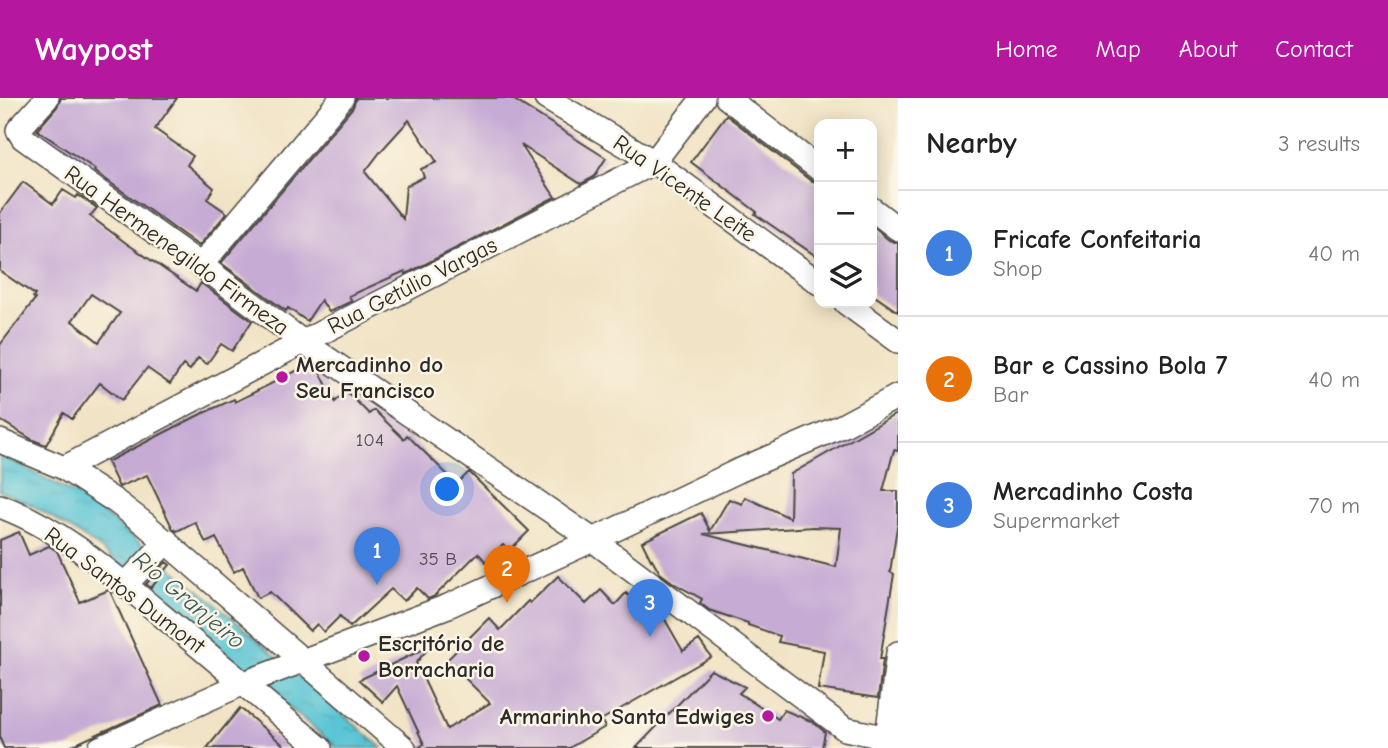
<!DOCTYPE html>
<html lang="en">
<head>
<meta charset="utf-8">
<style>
  :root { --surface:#fff; --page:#f2f2f2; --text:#222; --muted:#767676; --line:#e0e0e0; --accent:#b5179e }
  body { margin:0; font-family:"Comic Neue",sans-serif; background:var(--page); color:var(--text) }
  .controls { position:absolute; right:21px; top:21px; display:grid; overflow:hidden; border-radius:14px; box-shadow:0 4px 18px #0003 }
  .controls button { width:63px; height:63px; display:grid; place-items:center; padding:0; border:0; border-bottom:2px solid var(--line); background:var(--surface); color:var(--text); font:35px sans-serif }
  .you { position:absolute; left:448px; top:392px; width:24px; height:24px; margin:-18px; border:5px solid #fff; border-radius:50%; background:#1a73e8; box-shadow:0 0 0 10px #1a73e833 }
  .badge { display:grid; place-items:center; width:46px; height:46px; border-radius:50%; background:var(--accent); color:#fff; font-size:23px; font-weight:700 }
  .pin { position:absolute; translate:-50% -58px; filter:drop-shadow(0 2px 4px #0008) }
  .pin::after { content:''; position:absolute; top:37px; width:24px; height:21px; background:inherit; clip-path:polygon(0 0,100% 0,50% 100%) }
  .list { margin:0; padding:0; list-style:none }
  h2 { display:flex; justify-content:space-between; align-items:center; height:91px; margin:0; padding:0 28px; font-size:30px }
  h2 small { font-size:23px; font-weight:400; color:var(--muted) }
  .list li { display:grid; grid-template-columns:46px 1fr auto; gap:21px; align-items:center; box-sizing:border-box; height:126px; padding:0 28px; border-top:2px solid var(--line) }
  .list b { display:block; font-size:26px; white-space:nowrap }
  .list p { margin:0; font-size:23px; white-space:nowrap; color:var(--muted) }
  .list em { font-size:23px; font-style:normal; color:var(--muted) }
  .icon { flex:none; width:38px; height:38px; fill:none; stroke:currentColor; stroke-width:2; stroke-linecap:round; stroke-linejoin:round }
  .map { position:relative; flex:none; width:898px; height:650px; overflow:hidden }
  header { display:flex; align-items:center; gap:42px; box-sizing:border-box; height:98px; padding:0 35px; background:var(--accent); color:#fff }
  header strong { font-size:33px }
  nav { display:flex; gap:38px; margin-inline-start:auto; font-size:24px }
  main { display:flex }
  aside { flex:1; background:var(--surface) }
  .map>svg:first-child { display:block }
  .water { fill:url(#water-ripples); stroke:#427880; stroke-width:2 }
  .building { fill:#c6abd4; fill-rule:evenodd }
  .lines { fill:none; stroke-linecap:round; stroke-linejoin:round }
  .street-casing { stroke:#494742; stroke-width:26 }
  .street { stroke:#fff; stroke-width:23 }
  .poi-dot { fill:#b5179e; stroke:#fcf5e5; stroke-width:2.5 }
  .labels { text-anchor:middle; stroke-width:5; stroke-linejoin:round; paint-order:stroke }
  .number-label { font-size:19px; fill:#524b55 }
  .street-label { font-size:23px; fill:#2b2b2b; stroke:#fcf5e5 }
  .poi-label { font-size:23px; font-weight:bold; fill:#2b2b2b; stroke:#fcf5e5; text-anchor:start }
  .water-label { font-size:24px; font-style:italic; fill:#39595e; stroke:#fcf5e5 }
</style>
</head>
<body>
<header>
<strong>Waypost</strong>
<nav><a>Home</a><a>Map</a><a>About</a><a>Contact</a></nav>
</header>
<main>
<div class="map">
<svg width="898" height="650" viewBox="0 0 898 650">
  <defs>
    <pattern id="water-ripples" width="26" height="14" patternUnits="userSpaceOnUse" patternTransform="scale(1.75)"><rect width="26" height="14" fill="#5ac5d5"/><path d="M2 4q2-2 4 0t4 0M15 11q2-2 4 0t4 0" fill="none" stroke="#4ea9b7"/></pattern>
  </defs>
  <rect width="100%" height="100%" fill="#fcf5e5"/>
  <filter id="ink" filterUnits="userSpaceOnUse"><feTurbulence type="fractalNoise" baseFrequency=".0143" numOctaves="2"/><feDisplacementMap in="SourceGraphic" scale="14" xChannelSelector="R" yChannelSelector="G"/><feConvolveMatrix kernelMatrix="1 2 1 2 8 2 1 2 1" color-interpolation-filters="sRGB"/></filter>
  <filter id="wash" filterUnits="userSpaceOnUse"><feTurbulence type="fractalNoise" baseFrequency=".00686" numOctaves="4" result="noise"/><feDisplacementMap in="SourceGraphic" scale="28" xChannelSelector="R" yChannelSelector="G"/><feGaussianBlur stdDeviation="1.57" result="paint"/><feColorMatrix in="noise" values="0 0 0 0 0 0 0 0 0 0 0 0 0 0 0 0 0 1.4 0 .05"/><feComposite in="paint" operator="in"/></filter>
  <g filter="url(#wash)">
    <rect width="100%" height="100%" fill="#f1e3c5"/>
    <path class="water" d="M0,358L5,359L86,402L203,495L382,650H337L148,488L97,448L34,408L0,393Z"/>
    <g id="blocks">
      <path class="building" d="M61,0H177L155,31L193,58L187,67L214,90L207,101L227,115L199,148L94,73L95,71L37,32L57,9Z
        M356,0H511L606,60L594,79L581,86L521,47L555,99L406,176L405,173L349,198L352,203L329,214L321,202L307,223L288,210L286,213L221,165L353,9ZM409,22L437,64L421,71L424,79L406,88L403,121L365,74L381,53Z
        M726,17L810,82L819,85V160L755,116L757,114L691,64Z
        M23,84L53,106L63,92L76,100L78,97L97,110L90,118L126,145L196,193L201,185L252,223L232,253L221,246L207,266L198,260L190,272L183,267L170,286L147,270L122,302L100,285L72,321L64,315L46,347L33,342L0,322V247L35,201L33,199L35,197L0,173V115ZM91,196L120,215L99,244L72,223Z
        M872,128L889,142L898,145V214L872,196Z
        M310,266L319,272L335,304L346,293L369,316L374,312L404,341L407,337L457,386L469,374L529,433L509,453L503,447L486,464L478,455L435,498L428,501L417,490L404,503L391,491L350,529L340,518L324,534L317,526L310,533L270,494L258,500L243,469L234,474L216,440L206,445L195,424L177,433L173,431L147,377L119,389L107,364L197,318L234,301L235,304Z
        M898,315V353L894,352L883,393H898V429H897L890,474L894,476L880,561H883L878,600L818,591L824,553L778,544L780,538L748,527V525L709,512L700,505L702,501L675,486L660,475L652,461L651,462L642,444L701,415L710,433L729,401L742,406L745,399L790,420L791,376ZM814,429L841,430L836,469L703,436Z
        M19,434L29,457L49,448L57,453L80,504L109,492L110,493L162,607L67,650H4L0,641V442Z
        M166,464L170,467L151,490L146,486Z
        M558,478L586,506L601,492L615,507L626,495L650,519L660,513L683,553L699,542L711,559L601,622L605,629L569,650H418L424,646L397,588L383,604L359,582L430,548L416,565L447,631L490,605L447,562L489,520L500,532L528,503L530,505Z
        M711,572L745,589L739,595L778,621L784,612L813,624L825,634L822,650H636Z
        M240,610L287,650H207Z"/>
    </g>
  </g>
  <g filter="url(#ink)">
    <use href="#blocks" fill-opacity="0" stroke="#494742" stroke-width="2"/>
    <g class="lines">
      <defs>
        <path id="street" d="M47,0L18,32L23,40L201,167L303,244L593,442L845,631L898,642
          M546,0L654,64L819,185
          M727,0L819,71
          M872,111L898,131
          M201,167L342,0
          M846,205L898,243
          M0,343L64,370L115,403L145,426L404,650
          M64,370L303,244L654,64L703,0
          M0,408C60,430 111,475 159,515C213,560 267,605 320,650
          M125,487L167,443
          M887,639L898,555
          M100,650L244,585L448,508L593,442L738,373L842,328L898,298"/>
      </defs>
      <use href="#street" class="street-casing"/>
      <use href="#street" class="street"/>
    </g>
  </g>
  <g class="poi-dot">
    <circle cx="282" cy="279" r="7"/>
    <circle cx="364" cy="558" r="7"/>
    <circle cx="768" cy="618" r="7"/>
  </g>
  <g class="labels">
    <g class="number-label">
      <text x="370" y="348">104</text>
      <text x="438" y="467">35 B</text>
    </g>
    <g class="street-label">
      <text transform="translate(685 90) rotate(35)" y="8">Rua Vicente Leite</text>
      <text transform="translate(177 152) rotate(36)" y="8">Rua Hermenegildo Firmeza</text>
      <text transform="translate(412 187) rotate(-27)" y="8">Rua Getúlio Vargas</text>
      <text transform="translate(125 492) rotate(37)" y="8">Rua Santos Dumont</text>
    </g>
    <g class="poi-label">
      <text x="296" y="274">Mercadinho do<tspan x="296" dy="26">Seu Francisco</tspan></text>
      <text x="378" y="553">Escritório de<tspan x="378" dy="26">Borracharia</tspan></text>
      <text x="754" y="626" text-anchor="end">Armarinho Santa Edwiges</text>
    </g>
    <g class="water-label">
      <text transform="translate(189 502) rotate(40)" y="8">Rio Granjeiro</text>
    </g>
  </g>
</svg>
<div class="controls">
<button>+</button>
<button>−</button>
<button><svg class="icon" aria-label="layers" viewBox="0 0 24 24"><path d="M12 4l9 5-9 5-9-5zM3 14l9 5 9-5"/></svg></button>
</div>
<div class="you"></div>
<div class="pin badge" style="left:377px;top:487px;background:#3f7fe0">1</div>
<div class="pin badge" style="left:507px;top:505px;background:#e8710a">2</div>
<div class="pin badge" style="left:650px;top:539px;background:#3f7fe0">3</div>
</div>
<aside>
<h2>Nearby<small>3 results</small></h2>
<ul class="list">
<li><span class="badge" style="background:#3f7fe0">1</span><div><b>Fricafe Confeitaria</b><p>Shop</p></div><em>40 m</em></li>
<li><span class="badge" style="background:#e8710a">2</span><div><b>Bar e Cassino Bola 7</b><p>Bar</p></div><em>40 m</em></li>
<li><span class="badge" style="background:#3f7fe0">3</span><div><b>Mercadinho Costa</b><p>Supermarket</p></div><em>70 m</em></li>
</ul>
</aside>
</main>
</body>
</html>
